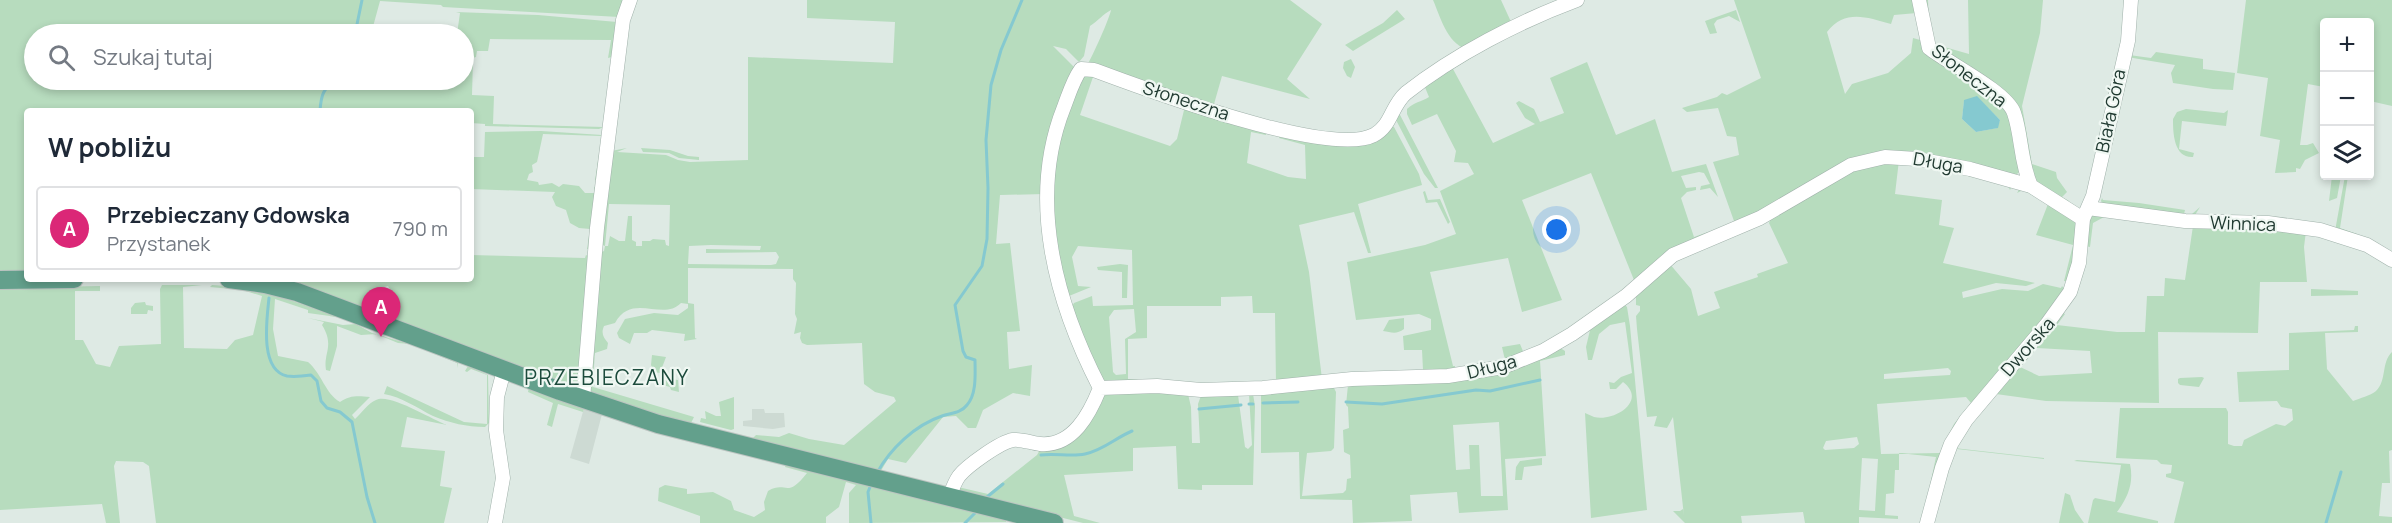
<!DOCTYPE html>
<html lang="pl">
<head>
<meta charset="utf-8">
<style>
  :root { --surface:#fff; --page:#f6f6f7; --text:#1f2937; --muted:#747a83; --line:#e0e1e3; --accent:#db2777 }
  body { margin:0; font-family:Manrope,sans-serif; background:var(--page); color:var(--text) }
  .controls { position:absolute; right:18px; top:18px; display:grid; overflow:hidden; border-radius:6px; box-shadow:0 3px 9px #0003 }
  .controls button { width:54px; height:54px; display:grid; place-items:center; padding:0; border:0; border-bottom:2px solid var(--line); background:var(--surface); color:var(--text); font:30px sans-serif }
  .you { position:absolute; left:1557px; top:230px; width:21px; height:21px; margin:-15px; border:4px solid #fff; border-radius:50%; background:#1a73e8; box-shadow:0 0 0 9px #1a73e833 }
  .badge { display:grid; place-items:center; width:39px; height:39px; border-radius:50%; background:var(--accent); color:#fff; font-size:20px; font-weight:700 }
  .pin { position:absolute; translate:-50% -50px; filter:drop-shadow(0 2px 3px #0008) }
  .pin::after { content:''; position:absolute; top:32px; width:21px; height:18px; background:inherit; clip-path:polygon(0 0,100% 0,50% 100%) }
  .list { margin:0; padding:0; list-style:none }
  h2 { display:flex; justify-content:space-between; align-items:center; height:78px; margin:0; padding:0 24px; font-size:26px }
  h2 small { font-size:20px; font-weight:400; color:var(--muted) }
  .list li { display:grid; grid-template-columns:39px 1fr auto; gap:18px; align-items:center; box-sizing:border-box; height:84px; margin:0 12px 12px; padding:0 12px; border:2px solid var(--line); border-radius:6px }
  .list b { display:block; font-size:22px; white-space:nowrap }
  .list p { margin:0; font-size:20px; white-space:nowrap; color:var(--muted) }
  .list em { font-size:20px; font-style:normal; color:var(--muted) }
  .icon { flex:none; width:33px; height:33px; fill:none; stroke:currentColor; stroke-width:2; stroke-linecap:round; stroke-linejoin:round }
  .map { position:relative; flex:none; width:2392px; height:523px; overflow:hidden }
  .search { position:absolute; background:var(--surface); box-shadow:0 3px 9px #0003; left:24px; top:24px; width:450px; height:66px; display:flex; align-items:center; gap:15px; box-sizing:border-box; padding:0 21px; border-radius:33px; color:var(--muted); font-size:22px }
  .panel { position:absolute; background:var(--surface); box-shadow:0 3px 9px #0003; left:24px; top:108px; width:450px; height:174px; border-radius:6px }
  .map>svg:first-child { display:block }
  .built { fill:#cddad3 }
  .green { fill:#b7dcbe; fill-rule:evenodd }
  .water { fill:#85c9d0 }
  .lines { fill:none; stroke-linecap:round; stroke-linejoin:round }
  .stream { stroke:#85c9d0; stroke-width:3 }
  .minor-casing { stroke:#a1b2ab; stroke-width:15 }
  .major-casing { stroke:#bcc4c1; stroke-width:20 }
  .minor { stroke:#fff; stroke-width:14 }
  .major { stroke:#63a08c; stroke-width:18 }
  .labels { text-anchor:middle; stroke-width:4.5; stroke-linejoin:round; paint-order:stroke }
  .street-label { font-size:18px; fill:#203a31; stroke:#eff7f2 }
  .quarter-label { font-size:21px; letter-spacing:1.5px; fill:#1c4b3c; stroke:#eff7f2 }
</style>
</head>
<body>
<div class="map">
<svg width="2392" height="523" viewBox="0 0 2392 523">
  <rect width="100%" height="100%" fill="#deeae4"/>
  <path class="built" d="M584,408L602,414L589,464L570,458Z
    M752,409H764L765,413H784L785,427L773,429L743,426V421L752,420Z"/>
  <path class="green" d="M0,0H626L619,17L443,7L441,5L380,1L371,34H34V80H464V34H457L460,13L456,12L538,15L617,22L615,56L608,58L611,40L490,39L488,51H477L476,57L469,59V61H473L472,95L494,96L493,124L604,127L599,129L485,126V124L471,123V111H27V272L0,273Z
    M807,0H1290L1322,24L1287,79L1310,99L1222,76L1214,104L1087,65C1092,58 1110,17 1111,10C1103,14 1098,21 1090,26L1084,56L1079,62L1066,49L1053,46L1076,69L1044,194L1000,195L996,244L1010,243L1020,331L1007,332L1009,369L1032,365L1030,396L1013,393L983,410L976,428H968L956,416L943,417L906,463L888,459L879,474L752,439L756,435L779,437L789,433L809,439L844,445L896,401L894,397L875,392L864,384L862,343L807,345L802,343L800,338L801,332L794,334L797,319L795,314L796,283L793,279V269L688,268V303L694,304L695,338L697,339L684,341L685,334L652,330L647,333H634L630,344L619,338L617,333L625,319L654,313L678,315L688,308V304L681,303C663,322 632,292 615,323L604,326C601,333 603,337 608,343L607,349L595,353L593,380L589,379L599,253L604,251L605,246L600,244L611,151L627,148L617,152L666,155L678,160L690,162L748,160V57L893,63L895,22L807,18ZM609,204L670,205L669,246L666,245L665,240L653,239L650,241H642V246H636V242L632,240V216H628L625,241H619L610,236L608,246H605ZM711,245L761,246L760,250L706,249V253L776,252L779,257L776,264L771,265L688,264L689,246Z
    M1433,0H1501L1512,24L1466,49C1447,43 1440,16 1433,0Z
    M1734,0H1915L1917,13L1894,15L1891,24C1866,17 1845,9 1827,32L1845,94L1852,84L1888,73L1911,53L1913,38L1931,43L1923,0H1928L1929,24L1934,44L1969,54L1968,0H2043L2040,33L2022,106L2032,164L2056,172L2057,178L2067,192L2062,197L2069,201L2068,203C2061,203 2056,200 2051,196C2024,176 2026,147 2019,117L2015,138L2019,172L2014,177L1903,154C1885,154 1858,155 1846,170C1859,168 1872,162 1886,160C1921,156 1981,171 2013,184L2010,190L2008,186C1975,169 1935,166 1899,160L1895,194L1942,200L1939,225L1954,228L1943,263L2035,283L2026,286L1996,283L1962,292L1963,298L2002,289L2028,291L2043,284L2061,288L2062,286L2066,291L2065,296C2027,346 1969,396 1943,452L1942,448L1954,424L1971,403L1966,397L1877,404L1881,454L1940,453V459L1924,523H1922L1936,457L1899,453V470H1895L1894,493L1886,494L1885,515L1898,516V519L1859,517V523H1805L1803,512L1741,516L1742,523H1685L1673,511H1680L1683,509L1684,516L1673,417L1667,428L1654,426L1657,416L1647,417L1637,329L1636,316L1640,311V306L1636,305V291L1669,263L1691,289L1698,316L1720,308L1714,292L1758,277L1757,274L1788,263L1769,223L1771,218L1793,201L1788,199L1739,223L1734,221L1713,162L1739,155L1736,137L1727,136L1718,108L1687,112L1682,108L1717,97L1722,93L1727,95L1761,78ZM1977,97L2000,120L1997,128L1976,132L1962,119L1964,101ZM1948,368L1951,371L1950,375L1884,379V374ZM1857,437L1859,444L1854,448L1825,450L1823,448L1826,441ZM1862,458L1878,459L1875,511L1859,510Z
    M2246,0H2392V106L2370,101V22H2324V87L2308,84L2300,145H2307L2313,143L2319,153L2305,160L2300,169L2296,168V172L2275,173L2280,140L2260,136L2268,78L2237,73Z
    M1397,10L1405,19L1353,51L1345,45L1383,23Z
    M1736,10L1740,22L1729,16L1717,20L1714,24L1717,33L1710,34L1705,21Z
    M2156,52L2203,59V69L2235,73L2233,90L2213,89L2173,83L2171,73L2175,65L2127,57L2129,55L2151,58Z
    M1469,56L1471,58L1453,69L1493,143L1535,124L1525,118L1516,103L1519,101L1534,109L1540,122L1564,113L1550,78L1587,62L1616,135L1655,119L1672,172L1706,164L1718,197L1710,188L1700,190L1701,186L1710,184L1704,173L1699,172L1681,176L1686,188L1696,187V190L1687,192L1681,198L1694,237L1708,232L1710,236L1634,280L1591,173L1522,200L1562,300L1522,312L1508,258L1430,272L1453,366H1455V373L1423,370L1422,350H1404L1403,336L1431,330V319L1419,314L1356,320L1347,262L1425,245L1456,234L1440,191L1474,174L1468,163L1454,162L1456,151L1437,114L1412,125L1407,114V109C1414,102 1421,102 1429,97L1424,85Z
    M1351,59L1355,67L1351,78L1347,76L1343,68L1344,62Z
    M1086,74H1094L1080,115L1170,146L1177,139L1185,106L1267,130L1266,135L1251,132L1247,163L1288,177L1306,179L1305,145L1279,138L1281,132L1321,141L1390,125L1394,127L1419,174L1422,185L1358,204L1371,253H1368L1354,212L1299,225L1309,272L1322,379L1276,383L1275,313H1253L1252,296L1221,297V306H1147V338L1128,339V379H1138L1136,381L1100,383L1071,308L1074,303L1092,296L1093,306L1133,305L1132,250L1078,246L1072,257L1078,286L1091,287L1069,296L1057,262L1050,169L1080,79ZM1134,309L1136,332L1125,339L1126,374L1116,375L1113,372L1109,317L1114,310Z
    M2186,109L2224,113L2228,110L2226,126L2182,121L2179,149L2194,153L2193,157C2174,158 2173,134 2173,119L2177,112Z
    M1399,113L1438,188H1435L1424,174L1395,118Z
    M541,131L602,135L599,179L595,180L602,136L543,134L537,162L532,165L533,172L529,174L527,180L538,182L539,185L552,183L559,187L563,184L579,186L585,193H595L594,187L596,188L590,249H587L590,229L579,228L570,223L566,210L556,206L552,197L555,192L471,189V157H484L485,132Z
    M641,148L670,150L688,156L699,157V160L679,158L669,153L643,152Z
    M2332,176H2341L2337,198L2329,201Z
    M2345,176H2348L2340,228L2357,234L2356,238L2335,231Z
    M2020,188H2024L2074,220C2085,238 2073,262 2068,281H2064L2073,245L2036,235L2048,204L2023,190L2017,193Z
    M1425,191L1428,200L1440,199L1450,222L1448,224L1437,202L1426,203L1423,192Z
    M2102,198L2103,200L2139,203L2185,210L2184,214H2192L2200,207L2195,215L2185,218L2115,209L2103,205L2101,201Z
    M2090,215L2306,231L2304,247L2307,282H2260L2258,333L2158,332L2159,403L2046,401L1996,394L2018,366L2039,376L2092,373L2090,351L2037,348L2025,362L2022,361L2061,312L2065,314L2057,325L2117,332H2145L2147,296H2164L2165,278L2185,280L2193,226L2104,217L2093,223L2090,247L2085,246Z
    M471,255L585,258L586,255L588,256L578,387H575L382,318L380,308L392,293L388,286L379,288L373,299V311L274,279H471Z
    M1120,264L1128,265L1127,298H1122V272L1098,270L1097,267Z
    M162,285H202L183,287L184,348L227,349L235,340L253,335L262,296L242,290L210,287L212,285C256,287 296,301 337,317L308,313V310L275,299L273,329L278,356L308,362C322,374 325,393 340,402C350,395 358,396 370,397L352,415L355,419C361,414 368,403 376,400C390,393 432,420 447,425L407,417L401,447L445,451L440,486L452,488L444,523H156L149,466L143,462L116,461L114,466L120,523H106L102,504L0,510V288L100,286V291H75V340H83L96,364L110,367L119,346L161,344L160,289Z
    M2311,289L2358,291V295L2311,296Z
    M145,302L146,305L153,306V311L148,310L147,314H131V308L135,303Z
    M1624,304L1627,307L1630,326L1647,510L1591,518L1585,413C1588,414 1591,416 1594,417C1614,422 1648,401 1623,382L1616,389H1610L1609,382L1614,383L1621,377L1632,373L1625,322L1610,325L1599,334L1592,360H1588L1586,347L1591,326Z
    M308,318L343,325L356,324L372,333L413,345L458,362L457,368V363L410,344L398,343L376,334L361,335L337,326V346L330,371L326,370C323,353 335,346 322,325L324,322Z
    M1404,318V329C1396,335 1391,332 1383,331L1389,320Z
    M2355,326H2358V332L2325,333L2327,369L2353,401C2360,398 2370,396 2376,391C2387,381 2381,362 2392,352V450L2389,451L2390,483H2382L2379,516L2392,517V523H2174L2184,482L2166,477V474L2171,473L2172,465L2161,464L2157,460L2116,458L2120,408H2226L2228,412V444L2234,446H2242L2244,440L2276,424L2285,426L2293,420L2292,409L2281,407L2277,401L2239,402L2237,372L2289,370V333L2354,330Z
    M1520,344L1525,356L1505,360L1502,347Z
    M1557,346L1565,351V355L1540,361L1546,456L1505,459L1508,510L1459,513L1457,492L1410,495L1412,521L1353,523L1352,500L1300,499L1299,452L1261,453V394L1333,386L1336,392L1334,448L1331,451L1307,453L1302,496L1343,493L1346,490L1347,479L1351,478L1350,455L1344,452L1343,430L1349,428L1348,407L1346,405L1348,385L1449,378ZM1499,422L1503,496H1481L1479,445H1469L1470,469L1456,470L1453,425Z
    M652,355L666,357L660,373L654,372L651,365Z
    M468,366L488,375L489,423L485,427C467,427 450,423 433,416C417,408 402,397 384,394L387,386L464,422L487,424V375L471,369L467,372L465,371Z
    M2202,377L2204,378L2199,387L2180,385L2178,383V379L2180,378Z
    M665,378L678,380L679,392L671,390L670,387L659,384Z
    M590,384H593V387L694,417L691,423L684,422C653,413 615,407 588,389Z
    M529,387L584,408L583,412L558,404L552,427L547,425L553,403L528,392Z
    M1113,390L1188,394L1191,407L1192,443H1200L1198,404L1202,393L1238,395L1245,447L1248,449L1252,445L1249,394H1253L1255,406L1253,485H1202V490L1178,489L1176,446L1133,448V471L1064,475L1074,516L1100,523H1083L956,491L958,487L988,494L1037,455L1041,448L1055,444L1100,399Z
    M734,397V429L731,430L700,422L701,418L706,419L705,411L716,416H721L719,402Z
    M1954,448L2044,458V459L1957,449L1951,457L1952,462L1949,459Z
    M1542,458V465L1524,467L1522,480H1515L1516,467L1520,461Z
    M2077,460L2130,464C2134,483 2128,497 2117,512L2158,521V523H2088L2093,500L2095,498L2115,502L2121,465L2074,461Z
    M786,464L1006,519V522L849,523V493L856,485L846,482L839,507L826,517V523H700V516L658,501L659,488L665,485L687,489V494L713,492L731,501L734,510L754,517L765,510L764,502L768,491C787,480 786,500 807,473L785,467Z
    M2065,493L2070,495L2075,510L2084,523H2059Z"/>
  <path class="water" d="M1977,96L2000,120L1998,128L1976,132L1962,119L1964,100Z"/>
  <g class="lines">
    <path class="stream" d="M355,34L362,0
      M320,111C321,95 323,88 337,80
      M269,298C267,318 259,370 287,376C294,377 304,376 311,375L317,381L321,401L327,408L340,412L352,422L367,497L375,523
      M1346,402L1382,404L1476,390L1490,391L1540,380
      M1263,403L1298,402
      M1249,404H1253
      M1199,409L1241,405
      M1041,455C1056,453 1071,457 1085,454C1104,450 1115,438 1132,431
      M877,473C890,449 915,425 942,416C951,413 961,413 967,405C977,394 975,373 975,360L966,357L963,351L955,305L982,266L987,239L988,188L986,140L991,85L1001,50L1022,0
      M870,487L868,492L871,523
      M987,497L1003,484
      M965,523L976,512
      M2326,523L2341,472"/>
    <defs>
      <path id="minor" d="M1919,0L1929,48C1948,63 2007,92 2014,113C2022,136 2020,161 2031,186
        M2088,208L2185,221L2268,223L2320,230L2367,245L2392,260
        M1100,388L1157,386L1201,390L1263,388L1352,379L1448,376L1503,367L1543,351L1572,334L1626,296L1673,255L1760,218L1851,165L1885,157L1917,159L1970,169L2031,186L2083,219
        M1100,388C1056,303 1027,200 1064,107C1069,94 1073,80 1081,69L1094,70C1145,89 1329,158 1374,135C1392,125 1391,106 1406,93C1454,55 1520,21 1577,0
        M583,399L597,228L623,20L630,0
        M949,498C952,490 954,483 959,476C967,466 1000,442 1013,440C1022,439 1031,443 1040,444C1073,447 1090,413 1100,388
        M495,523L503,478L496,430L497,397L504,370
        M1927,523L1942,468L1951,444L1966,420L2047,324L2070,292L2079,263L2083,219L2093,196L2128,41L2131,0"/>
      <path id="major" d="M229,279L265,284L297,292L560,391L658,424L1054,523
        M0,280L74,279"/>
    </defs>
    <use href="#minor" class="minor-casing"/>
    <use href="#major" class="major-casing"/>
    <use href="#minor" class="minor"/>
    <use href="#major" class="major"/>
  </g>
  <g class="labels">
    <g class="street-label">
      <text transform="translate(1969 76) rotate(38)" y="6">Słoneczna</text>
      <text transform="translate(1186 101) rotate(18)" y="6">Słoneczna</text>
      <text transform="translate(2111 111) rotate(-78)" y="6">Biała Góra</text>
      <text transform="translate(1938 163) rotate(10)" y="6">Długa</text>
      <text transform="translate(2243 224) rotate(2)" y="6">Winnica</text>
      <text transform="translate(2028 347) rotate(-49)" y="6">Dworska</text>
      <text transform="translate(1492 367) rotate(-14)" y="6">Długa</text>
    </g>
    <g class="quarter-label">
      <text x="607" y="385">PRZEBIECZANY</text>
    </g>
  </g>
</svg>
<div class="controls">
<button>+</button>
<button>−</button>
<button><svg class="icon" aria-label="layers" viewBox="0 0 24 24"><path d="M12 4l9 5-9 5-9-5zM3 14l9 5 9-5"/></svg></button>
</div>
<div class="you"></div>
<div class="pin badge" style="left:381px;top:337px">A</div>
<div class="search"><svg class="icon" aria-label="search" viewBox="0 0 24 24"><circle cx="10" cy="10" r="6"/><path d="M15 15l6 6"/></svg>Szukaj tutaj</div>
<section class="panel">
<h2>W pobliżu<small></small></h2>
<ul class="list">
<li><span class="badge">A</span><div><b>Przebieczany Gdowska</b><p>Przystanek</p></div><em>790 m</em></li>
</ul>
</section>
</div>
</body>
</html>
